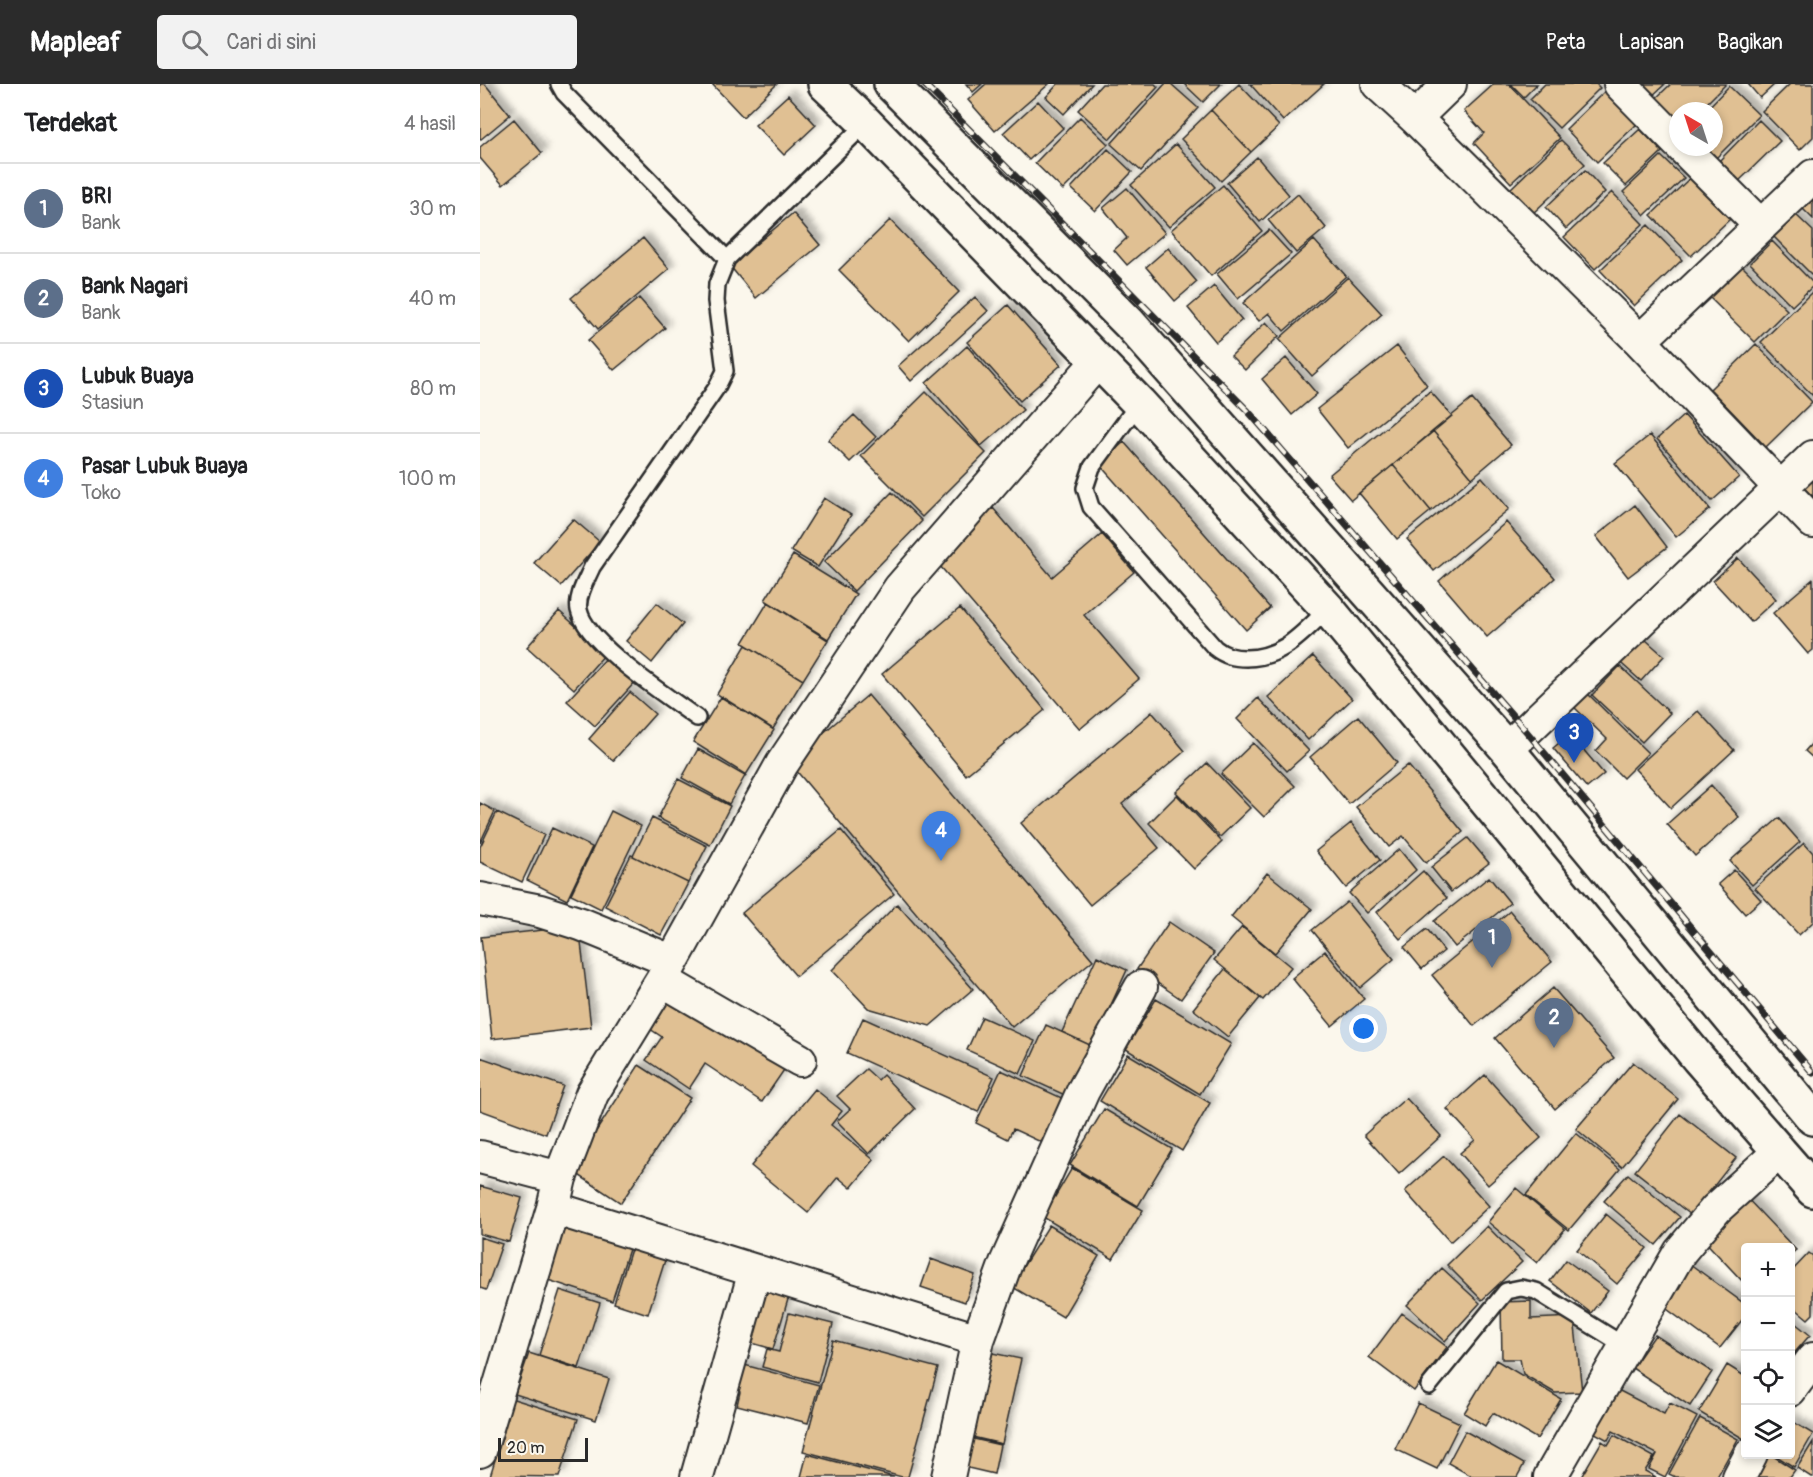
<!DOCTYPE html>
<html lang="id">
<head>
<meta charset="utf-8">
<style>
  :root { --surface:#fff; --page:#f2f2f2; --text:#202124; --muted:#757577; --line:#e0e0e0; --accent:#2b2b2b }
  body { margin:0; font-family:Pangolin,sans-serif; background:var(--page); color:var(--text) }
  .controls { position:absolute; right:18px; bottom:18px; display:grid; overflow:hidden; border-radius:6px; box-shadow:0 3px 9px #0003 }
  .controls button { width:54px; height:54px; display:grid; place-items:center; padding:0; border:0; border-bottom:2px solid var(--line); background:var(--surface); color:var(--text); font:30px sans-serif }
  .compass { position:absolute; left:1189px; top:18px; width:54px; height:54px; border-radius:50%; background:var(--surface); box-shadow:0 3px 9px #0003; rotate:321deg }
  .scale { position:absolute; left:18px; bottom:15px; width:90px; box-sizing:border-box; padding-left:6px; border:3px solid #2b2b2b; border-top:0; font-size:16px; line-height:21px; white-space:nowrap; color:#2b2b2b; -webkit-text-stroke:4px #fbf7ec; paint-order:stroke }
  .you { position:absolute; left:884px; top:945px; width:21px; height:21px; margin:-15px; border:4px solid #fff; border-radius:50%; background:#1a73e8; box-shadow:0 0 0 9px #1a73e833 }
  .badge { display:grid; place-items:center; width:39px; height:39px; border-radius:50%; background:var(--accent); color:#fff; font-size:20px; font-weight:700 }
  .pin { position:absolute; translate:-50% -50px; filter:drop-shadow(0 2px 3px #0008) }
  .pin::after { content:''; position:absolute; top:32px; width:21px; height:18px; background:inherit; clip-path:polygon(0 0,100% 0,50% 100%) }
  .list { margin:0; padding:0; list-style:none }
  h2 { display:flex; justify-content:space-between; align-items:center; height:78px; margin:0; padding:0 24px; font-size:26px }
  h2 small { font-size:20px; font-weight:400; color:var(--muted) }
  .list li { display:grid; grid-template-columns:39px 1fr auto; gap:18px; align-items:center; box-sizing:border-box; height:90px; padding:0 24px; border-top:2px solid var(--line) }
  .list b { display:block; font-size:22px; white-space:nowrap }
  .list p { margin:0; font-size:20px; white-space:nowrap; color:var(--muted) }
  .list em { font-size:20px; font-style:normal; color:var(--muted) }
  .icon { flex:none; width:33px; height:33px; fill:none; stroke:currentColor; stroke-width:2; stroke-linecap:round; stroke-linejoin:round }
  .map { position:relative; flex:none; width:1333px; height:1393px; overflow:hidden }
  header { display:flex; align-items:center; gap:36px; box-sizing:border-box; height:84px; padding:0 30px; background:var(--accent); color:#fff }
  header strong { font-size:28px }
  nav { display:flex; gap:33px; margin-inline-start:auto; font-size:21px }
  .search { width:420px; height:54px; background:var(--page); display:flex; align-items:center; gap:15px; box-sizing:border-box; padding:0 21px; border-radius:6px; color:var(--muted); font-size:22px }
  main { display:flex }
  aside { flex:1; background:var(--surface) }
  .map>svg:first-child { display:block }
  .building { fill:#e0c093; stroke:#2b2b2b; stroke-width:1.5; filter:url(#shadow) }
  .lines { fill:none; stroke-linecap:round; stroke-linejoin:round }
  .lane-casing { stroke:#2b2b2b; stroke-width:20 }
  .street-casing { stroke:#2b2b2b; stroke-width:36 }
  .highway-casing { stroke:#2b2b2b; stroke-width:38 }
  .lane { stroke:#fbf7ec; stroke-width:15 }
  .street { stroke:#fbf7ec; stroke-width:32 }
  .highway { stroke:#fbf7ec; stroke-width:33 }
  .rail-casing { stroke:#2b2b2b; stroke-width:7 }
  .rail { stroke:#fbf7ec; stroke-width:4.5; stroke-dasharray:14; stroke-linecap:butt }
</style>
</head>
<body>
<header>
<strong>Mapleaf</strong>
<div class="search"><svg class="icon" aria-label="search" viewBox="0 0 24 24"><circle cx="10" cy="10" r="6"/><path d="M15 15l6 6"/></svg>Cari di sini</div>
<nav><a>Peta</a><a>Lapisan</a><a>Bagikan</a></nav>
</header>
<main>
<aside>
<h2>Terdekat<small>4 hasil</small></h2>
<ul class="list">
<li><span class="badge" style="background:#5c6f8a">1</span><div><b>BRI</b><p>Bank</p></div><em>30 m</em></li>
<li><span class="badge" style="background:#5c6f8a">2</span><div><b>Bank Nagari</b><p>Bank</p></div><em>40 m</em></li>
<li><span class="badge" style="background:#1a4fb4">3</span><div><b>Lubuk Buaya</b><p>Stasiun</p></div><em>80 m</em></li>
<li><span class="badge" style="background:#3f7fe0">4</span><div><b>Pasar Lubuk Buaya</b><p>Toko</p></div><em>100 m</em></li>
</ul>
</aside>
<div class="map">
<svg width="1333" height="1393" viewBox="0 0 1333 1393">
  <defs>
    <filter id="shadow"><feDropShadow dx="5.5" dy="-5.5" stdDeviation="3" flood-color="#0004"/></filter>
  </defs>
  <rect width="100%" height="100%" fill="#fbf7ec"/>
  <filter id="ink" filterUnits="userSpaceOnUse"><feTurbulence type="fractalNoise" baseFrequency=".0167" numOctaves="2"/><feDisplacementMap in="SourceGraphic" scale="12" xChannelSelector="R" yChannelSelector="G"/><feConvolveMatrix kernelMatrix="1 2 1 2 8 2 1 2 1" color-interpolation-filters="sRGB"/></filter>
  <g filter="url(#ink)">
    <path class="building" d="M0,0H5L30,31L0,56Z
      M232,0H297L263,33Z
      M486,0H502L493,8Z
      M506,0H569L515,47L488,16Z
      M578,0H612L584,30L566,13Z
      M622,0H675L678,3L630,55L598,26Z
      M685,0H691L718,24L661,87L631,60Z
      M704,0H741L723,18Z
      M759,0L799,42L771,68L731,26Z
      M770,0H844L803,37Z
      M1014,0H1029L1080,54L1031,99L994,59L1004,49L984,27Z
      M1031,0H1057L1044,13Z
      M1065,0H1116L1120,4L1079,44L1050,15Z
      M1157,0H1185L1170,14Z
      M1191,0H1246L1219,27H1198V39L1175,15Z
      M1268,0H1295L1280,14Z
      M1310,0H1333V53L1320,66L1282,27Z
      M1249,2L1279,31L1235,75L1222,63H1234V27H1225Z
      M1125,7L1157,40L1117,78L1086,45Z
      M308,11L336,41L304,71L275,41Z
      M558,17L583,44L549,76L523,49Z
      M731,26L771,68L741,97L701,55Z
      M600,33L628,60L583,106L555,79Z
      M34,35L62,69L23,101L0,74V63Z
      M1279,36L1300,57L1257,99L1237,79Z
      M1160,45L1182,68L1146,102L1123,79Z
      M1081,56L1105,80L1052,130L1029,106Z
      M696,60L735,103L689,143L651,101Z
      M628,65L652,88L615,127L591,104Z
      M1181,72L1204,94L1165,131L1143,108Z
      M777,73L809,111L780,138L747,99Z
      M1105,86L1125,108L1086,145L1066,123Z
      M1210,94L1250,135L1211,172L1171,131Z
      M743,101L782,147L731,192L691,146Z
      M647,104L685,149L647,181L634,166L647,154L623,124Z
      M1132,108L1163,140L1115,185L1084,153Z
      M818,110L846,144L816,169L788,136Z
      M1333,114V135L1323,125Z
      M313,129L340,161L276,214L250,182Z
      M1315,130L1333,147V192L1293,152Z
      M410,136L479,208L429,257L359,186Z
      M1168,141L1202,176L1154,222L1120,186Z
      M789,146L811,170L758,215L737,190Z
      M163,154L189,185L118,245L91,214Z
      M834,156L866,192L804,247L789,229L779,237L763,219Z
      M1292,157L1333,199V202L1312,222L1270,179Z
      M688,164L717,198L695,217L666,183Z
      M1260,180L1307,226L1275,258L1229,213Z
      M868,193L902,230L832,292L799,255Z
      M734,202L762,236L736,258L708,224Z
      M1333,207V312L1281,258Z
      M495,213L508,227L431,297L418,282Z
      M159,214L185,244L134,286L108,256Z
      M528,221L581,281L540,317L487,258Z
      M786,238L799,252L765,286L751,272Z
      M1276,260L1332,318L1286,363L1230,305Z
      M487,262L543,326L501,362L446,299Z
      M917,262L947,301L868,364L837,325Z
      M806,274L837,310L812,331L782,295Z
      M950,307L972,332L871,416L849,391Z
      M446,308L506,369L442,433L381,372Z
      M992,315L1031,361L992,394L953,347Z
      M374,331L396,353L370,378L348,356Z
      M1204,331L1259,393L1232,417L1177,355Z
      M953,347L992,394L951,427L913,381Z
      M1170,351L1230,425L1196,453L1135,379Z
      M644,358L790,524L766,546L619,380Z
      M913,381L951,427L917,455L879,409Z
      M1333,390V413L1321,401Z
      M1002,393L1029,425L954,487L927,455Z
      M412,408L442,437L374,507L344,478Z
      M344,414L371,431L338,483L311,467Z
      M1155,421L1187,463L1148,493L1116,452Z
      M513,424L572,493L622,450L654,488L604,531L659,595L600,645L454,475Z
      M93,435L120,458L81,502L54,479Z
      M1026,438L1075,494L1007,553L959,497Z
      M313,471L376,510L348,555L285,516Z
      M1258,474L1296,515L1271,538L1233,497Z
      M1333,495V566L1328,570L1293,529Z
      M288,518L348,556L323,596L263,559Z
      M177,519L203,540L172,579L146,557Z
      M480,524L565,626L486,691L402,590Z
      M79,527L126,569L94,605L47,563Z
      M1157,548L1184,572L1161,597L1134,573Z
      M266,561L323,596L293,645L237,610Z
      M129,571L157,596L115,642L87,617Z
      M833,572L872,615L828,656L788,613Z
      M1140,582L1190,629L1162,658L1112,611Z
      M150,608L175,630L133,677L109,655Z
      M1108,610L1168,669L1143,694L1116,667L1127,655L1094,623Z
      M388,611L613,876L532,943L309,678Z
      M241,613L294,646L266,691L213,658Z
      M778,614L829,667L807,687L757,635Z
      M1218,627L1254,666L1191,724L1155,685Z
      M672,628L705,667L642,720L679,764L610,821L541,739Z
      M878,632L917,679L869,720L830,673Z
      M1090,650L1124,690L1107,704L1073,664Z
      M1333,658V674L1325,667Z
      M773,659L815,702L784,733L741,690Z
      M218,665L265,692L249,720L202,694Z
      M727,679L770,724L740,753L696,708Z
      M928,681L983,748L946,779L923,752L909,763L876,723Z
      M198,695L250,722L230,761L178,734Z
      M1231,701L1259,733L1215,772L1187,740Z
      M697,711L742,758L714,785L669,739Z
      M0,719L15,727L0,759Z
      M131,727L161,742L121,825L91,810Z
      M17,728L64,751L42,798L0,778V763Z
      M172,734L227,762L208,799L153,772Z
      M1299,734L1320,758L1272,801L1250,777Z
      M871,739L900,776L866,804L836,767Z
      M72,744L112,763L87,816L47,796Z
      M361,746L414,810L316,892L262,829Z
      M988,754L1009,779L971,808L951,783Z
      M1324,759L1333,769V838L1319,851L1275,804Z
      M919,765L936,786L887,829L869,809Z
      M151,771L208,799L181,851L125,822Z
      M1254,786L1281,816L1265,830L1238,800Z
      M943,787L967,814L920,855L897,828Z
      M787,789L832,825L795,869L751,833Z
      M1009,793L1030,819L975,863L954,837Z
      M867,818L914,875L880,904L832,846Z
      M417,820L493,905L450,942L388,924L352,886Z
      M1030,827L1072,878L994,942L952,891Z
      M689,838L734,869L701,915L657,885Z
      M99,842L111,943L12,955L1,853Z
      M762,843L811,883L783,916L734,876Z
      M947,845L964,867L942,885L924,863Z
      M845,867L884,915L852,942L812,894Z
      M617,872L647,886L612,962L582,948Z
      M745,885L780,914L748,953L713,925Z
      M1073,904L1134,974L1075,1025L1015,954Z
      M188,905L306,983L282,1018L225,980L209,1005L166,976L182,953L164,941Z
      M676,915L751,960L720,1010L646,965Z
      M502,933L555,957L540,990L487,966Z
      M383,934L514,993L498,1028L367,969Z
      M566,941L610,961L587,1012L543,992Z
      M648,970L730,1019L702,1067L620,1017Z
      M0,973L83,1002L66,1050L0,1026Z
      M1153,978L1198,1015L1142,1083L1096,1045Z
      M159,981L210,1014L141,1119L91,1086Z
      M386,985L398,996L403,991L435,1025L389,1070L357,1037L370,1025L357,1012Z
      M521,986L584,1015L563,1059L533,1045L528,1055L496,1039Z
      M1005,991L1061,1054L1008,1101L980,1069L995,1056L967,1025Z
      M335,1005L362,1027L351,1041L394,1076L371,1104L358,1093L328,1129L271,1082Z
      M926,1014L961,1052L919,1090L884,1051Z
      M624,1025L692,1065L658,1122L590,1081Z
      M1200,1030L1256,1074L1211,1131L1155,1087Z
      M1096,1049L1140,1085L1089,1146L1046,1111Z
      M964,1072L1009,1122L970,1158L925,1107Z
      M592,1084L663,1126L633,1175L563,1133Z
      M1148,1090L1200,1133L1176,1161L1124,1117Z
      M0,1102L42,1114L29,1158L0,1150Z
      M1036,1104L1085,1145L1057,1179L1008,1138Z
      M1263,1110L1316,1166L1310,1171V1164H1266V1201L1220,1152Z
      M1126,1130L1167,1164L1137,1200L1097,1166Z
      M86,1139L151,1159L132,1217L68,1196Z
      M569,1141L619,1172L583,1233L531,1202Z
      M1007,1142L1042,1178L1002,1216L967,1181Z
      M0,1153L22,1160L6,1206L0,1204Z
      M153,1159L187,1170L168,1230L134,1219Z
      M1329,1169L1333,1172V1230L1328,1235L1310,1220V1189Z
      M451,1175L495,1191L485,1218L441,1203Z
      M1086,1176L1128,1207L1111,1229L1070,1197Z
      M1206,1177L1266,1221V1231L1240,1264L1176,1217Z
      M962,1184L1000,1219L965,1257L927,1221Z
      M274,1200L309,1212L293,1265L258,1255Z
      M80,1206L120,1219L99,1284L59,1271Z
      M1051,1217V1235L1094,1233L1102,1308L1075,1309L1043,1290L1040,1275H1022L1021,1218Z
      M309,1229L353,1240L338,1298L282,1283L287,1265L299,1268Z
      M922,1229L967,1263L934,1307L889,1273Z
      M1310,1235L1330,1251L1310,1274Z
      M1175,1251L1232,1288L1210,1322L1152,1284Z
      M353,1256L458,1284L428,1393H422L323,1367Z
      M503,1267L541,1275L522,1360L484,1351Z
      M49,1269L129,1295L116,1336L35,1310Z
      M1016,1276L1081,1315L1057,1355L1013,1329L1005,1342L984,1329Z
      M257,1279L339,1301L328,1339L257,1321L260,1308L250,1305Z
      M1247,1281L1266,1293V1352L1264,1355L1219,1328Z
      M1136,1305L1184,1330L1190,1319L1217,1333L1185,1393L1169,1385L1177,1370L1133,1347L1128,1356L1113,1348Z
      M24,1312L98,1335L79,1393L10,1392L24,1347L14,1343Z
      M938,1319L980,1339L957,1385L915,1365Z
      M1220,1334L1258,1355L1237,1393H1195L1189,1390Z
      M1310,1336L1333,1350L1314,1383L1293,1370H1310Z
      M985,1347L1044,1380L1037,1393H993L968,1379Z
      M1134,1351L1174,1373L1165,1387L1176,1393H1101L1122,1357L1128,1361Z
      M481,1352L520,1361L514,1390L475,1381Z
      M1333,1358V1393H1331L1317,1384Z
      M327,1370L414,1393H321Z
      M1285,1370H1290L1315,1386L1310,1393H1271Z"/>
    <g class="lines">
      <defs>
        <path id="lane" d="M79,0L84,9L247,175L386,39
          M659,319L612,383L605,404L611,423L735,564C745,572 754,574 766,574C803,574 823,548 848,525
          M217,634C189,613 106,560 99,526C96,512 107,495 112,483L237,303L245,287L236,217L237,200L247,175
          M949,1302L1026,1207L1041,1204L1056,1207L1145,1262"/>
        <path id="street" d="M898,0L935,34L1160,257L1333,438
          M1140,0L1198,59
          M935,34L970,0
          M1202,63L1281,142
          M1160,257L1333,92
          M1027,665L1333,373
          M0,815L60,827L101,840L191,877
          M182,896L320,976
          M0,1073L80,1094
          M73,1124L498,1256
          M1310,1306L1333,1275
          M0,1367L73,1124L80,1094L112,1010L182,896L302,680L420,504L618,277
          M217,1393L275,1187
          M468,1393L498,1256L526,1179L603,1007L661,903
          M1070,1393L1200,1168L1236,1125L1299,1068
          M1259,1393L1271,1370"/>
        <path id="highway" d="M345,0L386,39L659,319L848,525L1218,974L1333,1106
          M411,0L649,239L1027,665L1333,1034"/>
      </defs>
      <use href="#lane" class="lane-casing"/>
      <use href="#street" class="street-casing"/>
      <use href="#highway" class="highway-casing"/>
      <use href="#lane" class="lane"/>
      <use href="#street" class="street"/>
      <use href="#highway" class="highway"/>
      <defs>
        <path id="rail" d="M444,0L768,327L1046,647L1333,989"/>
      </defs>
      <use href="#rail" class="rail-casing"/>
      <use href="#rail" class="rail"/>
    </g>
  </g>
</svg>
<div class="controls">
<button>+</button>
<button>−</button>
<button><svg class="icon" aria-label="locate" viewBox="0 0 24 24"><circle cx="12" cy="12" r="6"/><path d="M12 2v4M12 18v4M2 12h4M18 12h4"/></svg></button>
<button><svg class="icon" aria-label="layers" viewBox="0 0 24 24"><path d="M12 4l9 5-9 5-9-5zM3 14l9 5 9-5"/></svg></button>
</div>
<svg class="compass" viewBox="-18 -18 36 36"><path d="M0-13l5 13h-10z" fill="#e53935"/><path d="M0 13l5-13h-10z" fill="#757577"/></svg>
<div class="scale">20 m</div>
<div class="you"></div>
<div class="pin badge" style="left:1012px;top:884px;background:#5c6f8a">1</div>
<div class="pin badge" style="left:1074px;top:964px;background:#5c6f8a">2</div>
<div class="pin badge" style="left:1094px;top:679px;background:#1a4fb4">3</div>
<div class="pin badge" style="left:461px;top:777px;background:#3f7fe0">4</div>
</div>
</main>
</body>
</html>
